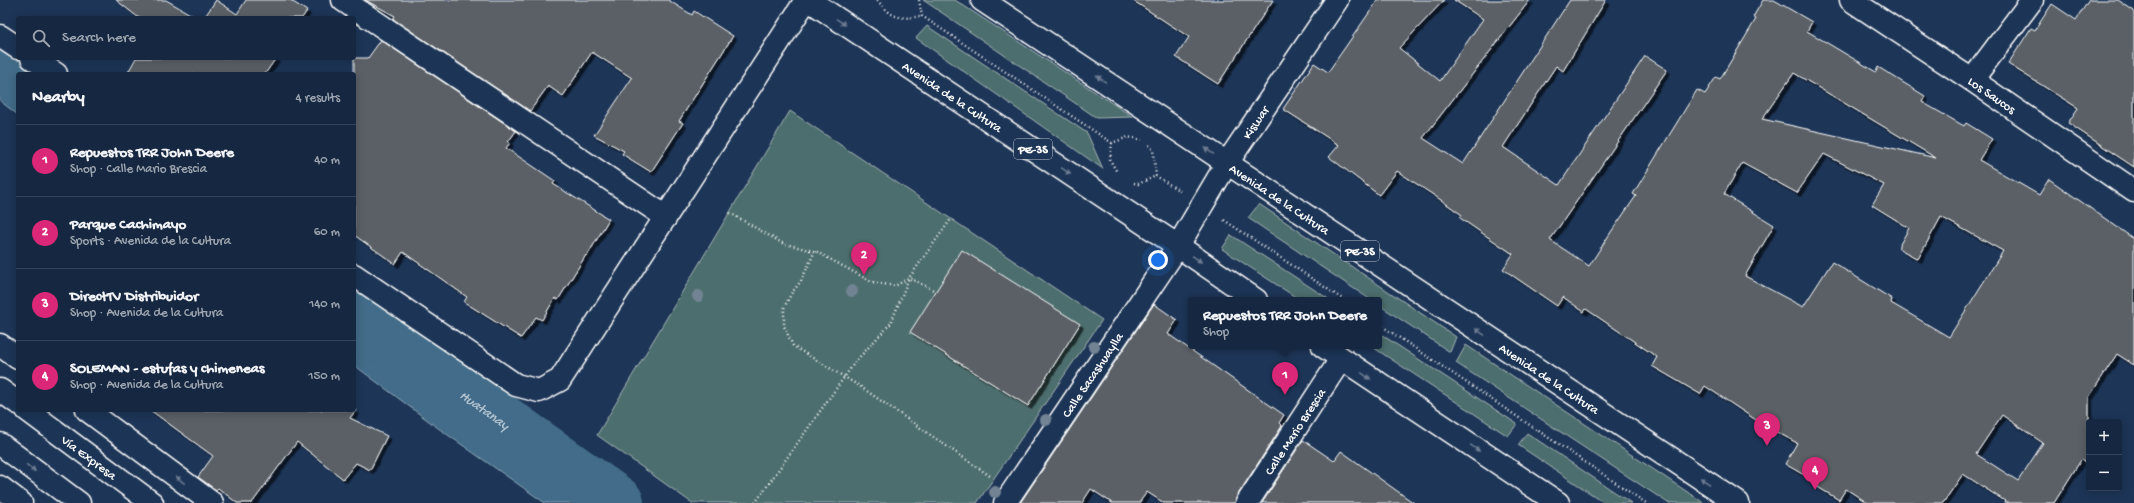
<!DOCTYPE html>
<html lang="en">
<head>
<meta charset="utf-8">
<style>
  :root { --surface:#162841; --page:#23344c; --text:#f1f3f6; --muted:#9ea6b1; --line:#35445a; --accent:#db2777 }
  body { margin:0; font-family:"Gochi Hand",sans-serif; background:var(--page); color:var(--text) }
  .controls { position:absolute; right:12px; bottom:12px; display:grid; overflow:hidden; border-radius:4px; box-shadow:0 2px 10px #0003 }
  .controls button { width:36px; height:36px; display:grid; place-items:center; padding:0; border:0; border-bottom:1px solid var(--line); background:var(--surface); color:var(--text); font:20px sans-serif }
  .you { position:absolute; left:1158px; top:260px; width:14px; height:14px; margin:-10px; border:3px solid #fff; border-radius:50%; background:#1a73e8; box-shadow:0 0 0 6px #1a73e833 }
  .badge { display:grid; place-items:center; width:26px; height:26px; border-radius:50%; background:var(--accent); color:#fff; font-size:13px; font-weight:700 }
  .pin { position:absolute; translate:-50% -33px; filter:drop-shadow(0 1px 2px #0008) }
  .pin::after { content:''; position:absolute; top:21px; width:14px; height:12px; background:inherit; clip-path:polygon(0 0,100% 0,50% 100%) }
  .popup { position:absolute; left:1188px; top:297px; width:194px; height:52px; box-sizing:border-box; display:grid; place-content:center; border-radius:4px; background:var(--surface); filter:drop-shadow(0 1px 3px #0005); font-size:13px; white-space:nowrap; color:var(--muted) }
  .popup b { font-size:15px; color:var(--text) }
  .popup::after { content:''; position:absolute; left:50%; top:100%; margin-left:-8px; border:8px solid transparent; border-top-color:var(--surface) }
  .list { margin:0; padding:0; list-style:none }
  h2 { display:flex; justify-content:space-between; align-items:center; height:52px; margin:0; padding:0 16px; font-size:17px }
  h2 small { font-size:13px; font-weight:400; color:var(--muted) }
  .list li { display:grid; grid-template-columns:26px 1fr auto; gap:12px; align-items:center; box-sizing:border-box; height:72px; padding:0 16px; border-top:1px solid var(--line) }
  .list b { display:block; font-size:15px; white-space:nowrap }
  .list p { margin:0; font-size:13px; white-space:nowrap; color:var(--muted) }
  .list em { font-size:13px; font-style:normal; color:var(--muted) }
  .icon { flex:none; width:22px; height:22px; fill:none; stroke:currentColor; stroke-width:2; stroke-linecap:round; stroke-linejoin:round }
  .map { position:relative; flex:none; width:2134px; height:503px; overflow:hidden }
  .search { position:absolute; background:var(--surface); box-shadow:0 2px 10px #0003; left:16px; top:16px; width:340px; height:44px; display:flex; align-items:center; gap:10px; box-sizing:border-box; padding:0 14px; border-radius:4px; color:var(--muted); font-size:15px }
  .panel { position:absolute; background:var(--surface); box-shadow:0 2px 10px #0003; left:16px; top:72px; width:340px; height:340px; border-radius:4px }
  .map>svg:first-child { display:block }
  .green { fill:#4d6e6e; stroke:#a6b6b6 }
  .water { fill:#426c89; stroke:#8ea7b8 }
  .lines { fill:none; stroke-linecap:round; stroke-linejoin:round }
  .river { stroke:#426c89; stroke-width:54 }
  .building { fill:#5a6166; stroke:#fff; fill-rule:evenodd; filter:url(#shadow) }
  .minor-casing { stroke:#fff; stroke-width:25 }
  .major-casing { stroke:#fff; stroke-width:25 }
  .highway-casing { stroke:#fff; stroke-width:25 }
  .path { stroke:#fff; stroke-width:2.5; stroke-dasharray:1 3; stroke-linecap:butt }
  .minor { stroke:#1d3557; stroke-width:22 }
  .major { stroke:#1d3557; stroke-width:22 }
  .highway { stroke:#1d3557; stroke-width:22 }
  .tree { fill:#728494 }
  .oneway { fill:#6c7c92 }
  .labels { text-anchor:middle; stroke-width:3; stroke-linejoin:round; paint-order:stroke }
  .shield { fill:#1d3557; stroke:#bbc2cd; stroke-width:1 }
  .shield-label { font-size:12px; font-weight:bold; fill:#fff }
  .street-label { font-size:13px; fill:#fff; stroke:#1d3557 }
  .water-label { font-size:14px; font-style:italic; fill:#b3c4d0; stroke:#1d3557 }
</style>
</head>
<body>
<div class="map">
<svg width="2134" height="503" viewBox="0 0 2134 503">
  <defs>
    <filter id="shadow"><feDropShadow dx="3.5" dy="3.5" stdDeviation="0" flood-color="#0009"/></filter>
  </defs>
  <rect width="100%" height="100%" fill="#1d3557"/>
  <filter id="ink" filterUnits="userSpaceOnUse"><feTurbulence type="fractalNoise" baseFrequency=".025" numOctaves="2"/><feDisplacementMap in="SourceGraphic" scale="8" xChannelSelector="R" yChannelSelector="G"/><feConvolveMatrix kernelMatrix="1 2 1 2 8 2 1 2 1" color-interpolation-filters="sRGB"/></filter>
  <g filter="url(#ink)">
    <path class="green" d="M923,0H955L1133,117L1097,118Z
      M927,26L1087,133L1103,169L916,38Z
      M790,111L1102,320L977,503H692L597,435Z
      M1259,204L1456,337L1450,352L1379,305V300H1371L1248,218Z
      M1231,235L1330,300H1300L1222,249Z
      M1379,333L1517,424L1508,436L1371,346H1379Z
      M1466,345L1704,503H1668L1456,363Z
      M1527,433L1631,503H1605L1518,445Z"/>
    <path class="water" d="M0,64L18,77V115L0,101Z
      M354,316L617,503H545L438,428L354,365Z"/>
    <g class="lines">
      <g class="river">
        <path d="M0,64L18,77"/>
        <path id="s1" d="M354,316L617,503"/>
      </g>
    </g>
    <path class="building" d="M116,0H166L197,18H139Z
      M216,0L237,14L246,0H290L307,11L302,18H204Z
      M365,0H668L692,15L694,11L733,36L679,121L683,123L651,172L622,154L624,151L594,135L632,78L592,52L563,96L548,86L530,111L393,19L395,16Z
      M1132,0H1273L1218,84L1176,57L1189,37Z
      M1378,0H1444L1399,48L1440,81L1483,19L1454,0H1530L1423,138L1463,164L1570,0H1606L1563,71L1556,66L1503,147L1559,185L1645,56L1667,70L1550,240L1589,266L1611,232L1636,196L1633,194L1697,90L1705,94L1716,77L1720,79L1756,19L1753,17L1763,0H1774L1812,22L1807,31L1876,72L1878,67L1925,96L1922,102L1964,126L1966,123L1992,139L1979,160L2039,195L2049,179L2134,239V365L2117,354L2089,397V466L2081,460L2054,503H2004L2005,501L1963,474L1943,503H1868L1846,489L1839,500L1816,486L1818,483L1785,464L1797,443L1762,424L1705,386L1700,394L1652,366L1657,357L1586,309L1584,312L1563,297L1557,306L1503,269L1513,254L1460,218L1462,215L1441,200L1397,171L1379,195L1329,157L1339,145L1283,109L1314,63L1328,72ZM1794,73L1936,158L1762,119ZM1824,154L1884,185L1872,205L1909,228L1898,248L1918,259L1941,217L2003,251L1949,337L1891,303L1892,299L1832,262L1803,307L1745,276L1774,225L1724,194L1742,163L1797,193ZM2002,415L2043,443L2018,481L1976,454Z
      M2089,0H2118L2134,11V167L2068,123L2078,108L2008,64L2031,28L2035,30L2052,4L2076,20Z
      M381,40L516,131L508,142L510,143L506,148L555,181L553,184L609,219L587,256L586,255L558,300L555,298L542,320L536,317L521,338L464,302L467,297L403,252L395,264L354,235V58H368Z
      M136,58H276L265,74H127Z
      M962,250L1080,324L1028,406L910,332Z
      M1154,304L1177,320L1168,334L1284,415L1279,423L1282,426L1237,496L1235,503H1164L1147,492L1139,503H1112L1091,489L1082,503H1020Z
      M150,410H356L350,418L387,436L370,470L356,463L343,479L297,442L252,503H237L218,488L216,490L198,477L213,456Z
      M1303,440L1334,461L1341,451L1414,503H1262Z"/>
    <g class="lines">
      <defs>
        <g id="minor">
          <path d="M343,0L666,217"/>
          <path id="s2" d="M1851,0L1972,80L2134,191"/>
          <path d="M0,36L18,48"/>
          <path d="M32,58L56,74"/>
          <path d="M1972,80L2032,0"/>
          <path d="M354,275L516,385L539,391L560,380L806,0"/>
          <path id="s3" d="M1005,503L1178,246L1227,163L1337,0"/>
          <path id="s4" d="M1247,503L1341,359"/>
        </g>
        <g id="major">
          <path d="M0,345L18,358"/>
          <path d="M0,390L18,403"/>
          <path id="s5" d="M27,410L152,503"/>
          <path d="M87,410L212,503"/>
          <path d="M0,444L79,503"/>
          <path d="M0,487L21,503"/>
        </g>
        <g id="highway">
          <path id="s6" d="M809,0L1178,246L1256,300"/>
          <path id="s7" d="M982,0L1738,503"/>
          <path d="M1323,346L1558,503"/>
        </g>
      </defs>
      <use href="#minor" class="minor-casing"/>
      <use href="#major" class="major-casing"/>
      <use href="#highway" class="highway-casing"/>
      <path class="path" d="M877,0C892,18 899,20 922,16
        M919,0L922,16L1112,143L1128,137L1142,140
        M1112,143L1110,160L1117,172
        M1149,145L1153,150L1156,176L1180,191
        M1134,183L1138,184L1156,176
        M730,213L782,243L817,252L872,282L895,286L909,278L951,219
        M1224,220L1344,300
        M815,251L801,281L791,294L784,308V326L793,346L861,387L990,476
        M1379,324L1646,503
        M755,503L855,362L891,323L909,278L936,291"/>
      <use href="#minor" class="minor"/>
      <use href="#major" class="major"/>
      <use href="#highway" class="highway"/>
    </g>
    <g class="tree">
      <circle cx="852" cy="291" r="6"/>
      <circle cx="698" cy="296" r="6"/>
      <circle cx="1094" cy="347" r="6"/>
      <circle cx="1046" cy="420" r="6"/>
      <circle cx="995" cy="492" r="6"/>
    </g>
    <defs><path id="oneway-solid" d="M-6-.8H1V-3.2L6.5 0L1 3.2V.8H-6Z"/></defs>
    <g class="oneway">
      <use href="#oneway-solid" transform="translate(841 22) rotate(34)"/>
      <use href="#oneway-solid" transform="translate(1101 79) rotate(-146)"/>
      <use href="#oneway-solid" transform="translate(1209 151) rotate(-146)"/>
      <use href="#oneway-solid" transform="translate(1066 171) rotate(34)"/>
      <use href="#oneway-solid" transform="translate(1197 259) rotate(35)"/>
      <use href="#oneway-solid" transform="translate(1480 332) rotate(-146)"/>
      <use href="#oneway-solid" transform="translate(1366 376) rotate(34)"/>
      <use href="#oneway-solid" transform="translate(1475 448) rotate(34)"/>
      <use href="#oneway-solid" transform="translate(31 468) rotate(37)"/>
      <use href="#oneway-solid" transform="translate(180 480) rotate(-143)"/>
      <use href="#oneway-solid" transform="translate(1705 481) rotate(-146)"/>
    </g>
  </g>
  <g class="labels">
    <g class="shield">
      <rect x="1014" y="139" width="38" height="20" rx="3"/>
      <rect x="1341" y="241" width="38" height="20" rx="3"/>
    </g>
    <g class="shield-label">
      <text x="1033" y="153">PE-3S</text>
      <text x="1360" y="255">PE-3S</text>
    </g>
    <g class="street-label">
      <text dy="5" stroke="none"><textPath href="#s2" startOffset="170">Los Saucos</textPath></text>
      <text dy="5" stroke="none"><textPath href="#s6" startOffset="173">Avenida de la Cultura</textPath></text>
      <text dy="5" stroke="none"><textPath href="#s3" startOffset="456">Kiswar</textPath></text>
      <text dy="5" stroke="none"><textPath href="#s7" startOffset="358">Avenida de la Cultura</textPath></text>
      <text dy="5" stroke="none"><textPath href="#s3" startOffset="155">Calle Sacashuaylla</textPath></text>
      <text dy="5" stroke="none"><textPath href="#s7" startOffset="682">Avenida de la Cultura</textPath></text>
      <text dy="5" stroke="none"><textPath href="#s4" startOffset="86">Calle Mario Brescia</textPath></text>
      <text dy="5" stroke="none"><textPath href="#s5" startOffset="78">Vía Expresa</textPath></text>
    </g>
    <g class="water-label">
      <text dy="5" stroke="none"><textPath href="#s1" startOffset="161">Huatanay</textPath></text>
    </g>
  </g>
</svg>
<div class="controls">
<button>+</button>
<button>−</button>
</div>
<div class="you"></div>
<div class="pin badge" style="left:1285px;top:395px">1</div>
<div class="popup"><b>Repuestos TRR John Deere</b>Shop</div>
<div class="pin badge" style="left:864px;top:275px">2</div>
<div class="pin badge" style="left:1767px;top:446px">3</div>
<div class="pin badge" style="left:1815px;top:490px">4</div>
<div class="search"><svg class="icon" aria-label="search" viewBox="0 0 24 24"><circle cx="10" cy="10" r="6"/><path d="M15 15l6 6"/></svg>Search here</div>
<section class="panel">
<h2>Nearby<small>4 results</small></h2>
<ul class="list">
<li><span class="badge">1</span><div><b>Repuestos TRR John Deere</b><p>Shop · Calle Mario Brescia</p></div><em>40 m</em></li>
<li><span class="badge">2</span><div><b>Parque Cachimayo</b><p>Sports · Avenida de la Cultura</p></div><em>60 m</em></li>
<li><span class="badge">3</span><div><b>DirectTV Distribuidor</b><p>Shop · Avenida de la Cultura</p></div><em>140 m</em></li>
<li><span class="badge">4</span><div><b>SOLEMAN - estufas y chimeneas</b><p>Shop · Avenida de la Cultura</p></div><em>150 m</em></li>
</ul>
</section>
</div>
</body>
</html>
